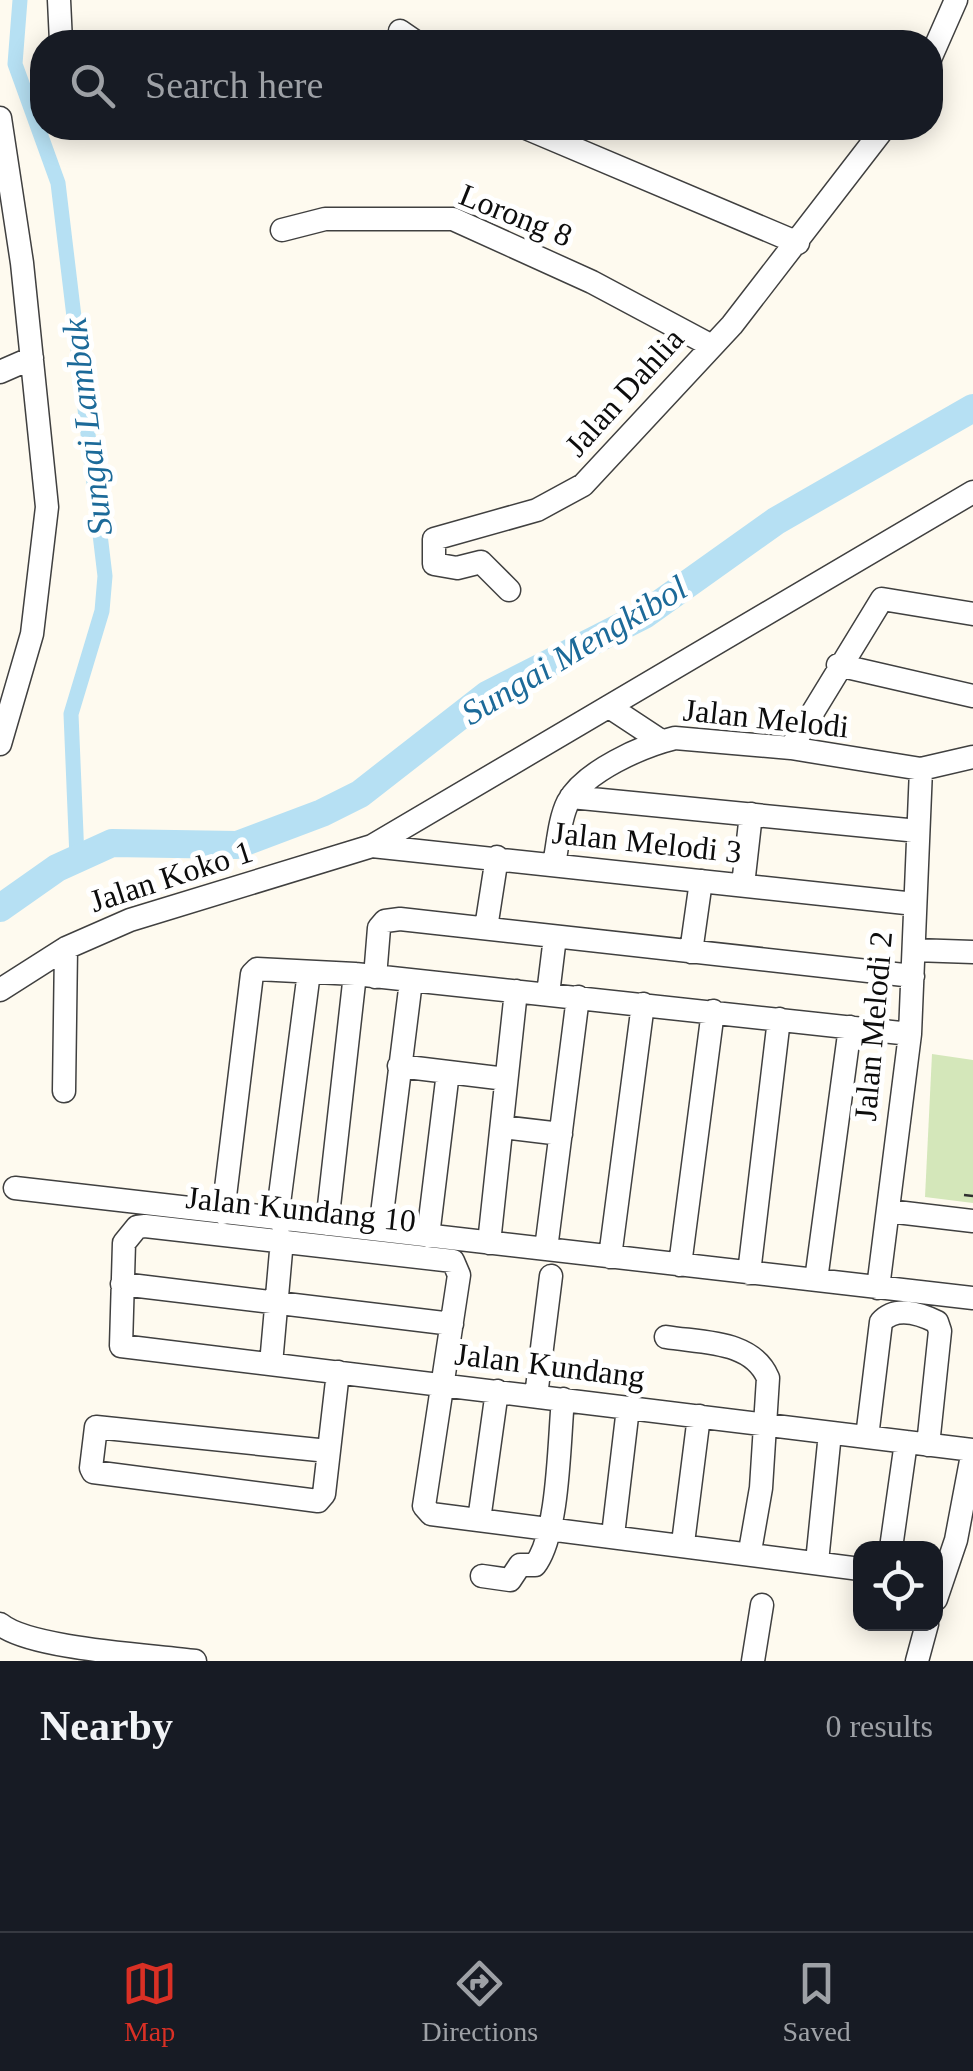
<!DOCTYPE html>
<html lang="en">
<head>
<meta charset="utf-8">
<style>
  :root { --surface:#171b24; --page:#20242c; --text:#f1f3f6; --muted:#9ea1a6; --line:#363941; --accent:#d93025 }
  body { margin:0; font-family:Georgia,serif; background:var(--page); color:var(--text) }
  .controls { position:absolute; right:30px; bottom:30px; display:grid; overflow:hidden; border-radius:20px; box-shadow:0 5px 25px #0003 }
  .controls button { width:90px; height:90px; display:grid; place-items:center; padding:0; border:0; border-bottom:2px solid var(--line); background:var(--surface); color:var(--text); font:50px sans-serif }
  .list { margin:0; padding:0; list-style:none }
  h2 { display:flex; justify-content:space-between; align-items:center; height:130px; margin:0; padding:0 40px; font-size:42px }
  h2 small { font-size:32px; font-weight:400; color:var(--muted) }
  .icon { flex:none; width:55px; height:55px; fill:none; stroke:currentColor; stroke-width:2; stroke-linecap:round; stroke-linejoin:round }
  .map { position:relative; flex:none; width:973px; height:1661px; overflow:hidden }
  .search { position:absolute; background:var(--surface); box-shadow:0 5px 25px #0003; left:30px; right:30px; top:30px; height:110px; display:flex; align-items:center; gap:25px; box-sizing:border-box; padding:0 35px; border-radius:40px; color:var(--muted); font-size:38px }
  .sheet { height:270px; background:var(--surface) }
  nav { display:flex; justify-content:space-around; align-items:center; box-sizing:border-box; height:140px; border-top:2px solid var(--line); background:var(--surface); font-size:28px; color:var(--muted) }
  nav a { display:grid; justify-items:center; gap:5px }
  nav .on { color:var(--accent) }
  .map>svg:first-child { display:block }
  .green { fill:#d4e7ba }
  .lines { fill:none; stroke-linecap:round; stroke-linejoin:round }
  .canal { stroke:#b6e0f3; stroke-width:15 }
  .river { stroke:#b6e0f3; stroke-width:28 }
  .minor-casing { stroke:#404040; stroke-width:25 }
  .path { stroke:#2f2f2f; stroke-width:2.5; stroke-dasharray:10 5; stroke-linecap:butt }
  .minor { stroke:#fff; stroke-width:22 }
  .labels { text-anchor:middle; stroke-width:10; stroke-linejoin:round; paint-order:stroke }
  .street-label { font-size:32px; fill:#0d0d0d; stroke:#fff }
  .water-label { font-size:35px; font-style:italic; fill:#1c6a99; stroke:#fff }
</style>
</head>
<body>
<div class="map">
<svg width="973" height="1661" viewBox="0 0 973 1661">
  <rect width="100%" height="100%" fill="#fefaef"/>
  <path class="green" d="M932,1054L973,1060V1203L925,1197Z"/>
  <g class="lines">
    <path class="canal" d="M20,0L15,64L58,183L105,576L102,611L71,714L77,858"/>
    <path class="river" d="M0,908L57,868L112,843L237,845L322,813L360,794L487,695L644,615L776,521L973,408"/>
    <defs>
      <path id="minor" d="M59,0L61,42
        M400,31L416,42
        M930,59L956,0
        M0,118L22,263L47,507L32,634L0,744
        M526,128L798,243
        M282,230L325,219H453L592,282L710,345
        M0,372L32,358
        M509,590L481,562L457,568L434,564V539L537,510L583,485L732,325L884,128
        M838,665L973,696
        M611,708L661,741
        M791,748L882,599L973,614
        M571,797L918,831
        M372,846L915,904
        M554,864C558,845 559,820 568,802C585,771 642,746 675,738L791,748L921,769L973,757
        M743,885L751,814
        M486,928L497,857
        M914,950L973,952
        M691,952L701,881
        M375,977L379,928L385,921L400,919L913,976
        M0,990L66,948L130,920L372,846L973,492
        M548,994L555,937
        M399,1066L506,1079
        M64,1091L66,948
        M502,1127L561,1134
        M15,1188L973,1298
        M888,1211L973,1221
        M223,1213L252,974L257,969L355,974L910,1034
        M277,1219L309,972
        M327,1224L355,974
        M380,1230L411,981
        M428,1236L448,1072
        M489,1243L516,991
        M546,1249L578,997
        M610,1257L643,1004
        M680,1265L713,1011
        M749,1273L779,1019
        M816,1280L850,1027
        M122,1284L452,1324
        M878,1288L910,1034L921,769
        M666,1337C702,1343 752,1340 768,1378L761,1488L750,1551
        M271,1364L282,1240
        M536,1396L551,1276
        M867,1437L881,1322C895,1306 919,1313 937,1322L940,1331L928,1445
        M328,1451L96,1427L91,1468L93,1472L318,1501L324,1494L338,1372
        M479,1520L497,1391
        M613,1535L628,1408
        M683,1543L699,1416
        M891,1548L906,1442
        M817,1562L830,1433
        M860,1569L431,1514L424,1506L459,1275L453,1261L145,1226L137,1227L124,1243L121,1346C405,1380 689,1416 973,1450
        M482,1576L510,1580L520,1565H535C559,1534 559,1440 563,1399
        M936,1599L956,1540L973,1450
        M0,1624C30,1649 152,1655 195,1661
        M753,1661L762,1605
        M917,1661L927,1624"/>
    </defs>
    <use href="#minor" class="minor-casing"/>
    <path class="path" d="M964,1195L973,1196"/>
    <use href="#minor" class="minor"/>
  </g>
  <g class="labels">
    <g class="street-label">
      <text transform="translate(516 215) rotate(22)" y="11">Lorong 8</text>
      <text transform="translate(624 392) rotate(-48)" y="11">Jalan Dahlia</text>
      <text transform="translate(766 718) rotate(6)" y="11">Jalan Melodi</text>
      <text transform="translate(647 842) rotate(6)" y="11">Jalan Melodi 3</text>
      <text transform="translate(171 876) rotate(-18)" y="11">Jalan Koko 1</text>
      <text transform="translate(873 1026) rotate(-85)" y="11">Jalan Melodi 2</text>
      <text transform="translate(301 1209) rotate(6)" y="11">Jalan Kundang 10</text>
      <text transform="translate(550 1365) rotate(7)" y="11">Jalan Kundang</text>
    </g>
    <g class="water-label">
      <text transform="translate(87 427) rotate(-97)" y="12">Sungai Lambak</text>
      <text transform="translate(574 650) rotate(-31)" y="12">Sungai Mengkibol</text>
    </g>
  </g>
</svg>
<div class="controls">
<button><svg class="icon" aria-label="locate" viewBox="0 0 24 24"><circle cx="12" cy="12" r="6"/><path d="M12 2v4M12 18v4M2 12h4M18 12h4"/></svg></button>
</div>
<div class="search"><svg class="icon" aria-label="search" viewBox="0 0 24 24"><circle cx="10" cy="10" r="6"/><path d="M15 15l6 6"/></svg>Search here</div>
</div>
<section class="sheet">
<h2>Nearby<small>0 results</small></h2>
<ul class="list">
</ul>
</section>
<nav>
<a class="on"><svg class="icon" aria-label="map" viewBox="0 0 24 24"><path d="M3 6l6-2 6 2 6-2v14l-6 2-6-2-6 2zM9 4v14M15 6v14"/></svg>Map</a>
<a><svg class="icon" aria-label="directions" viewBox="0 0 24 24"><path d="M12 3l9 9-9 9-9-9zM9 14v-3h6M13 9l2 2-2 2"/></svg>Directions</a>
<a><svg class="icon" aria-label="saved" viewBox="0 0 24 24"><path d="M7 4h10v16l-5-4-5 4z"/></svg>Saved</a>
</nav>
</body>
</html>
